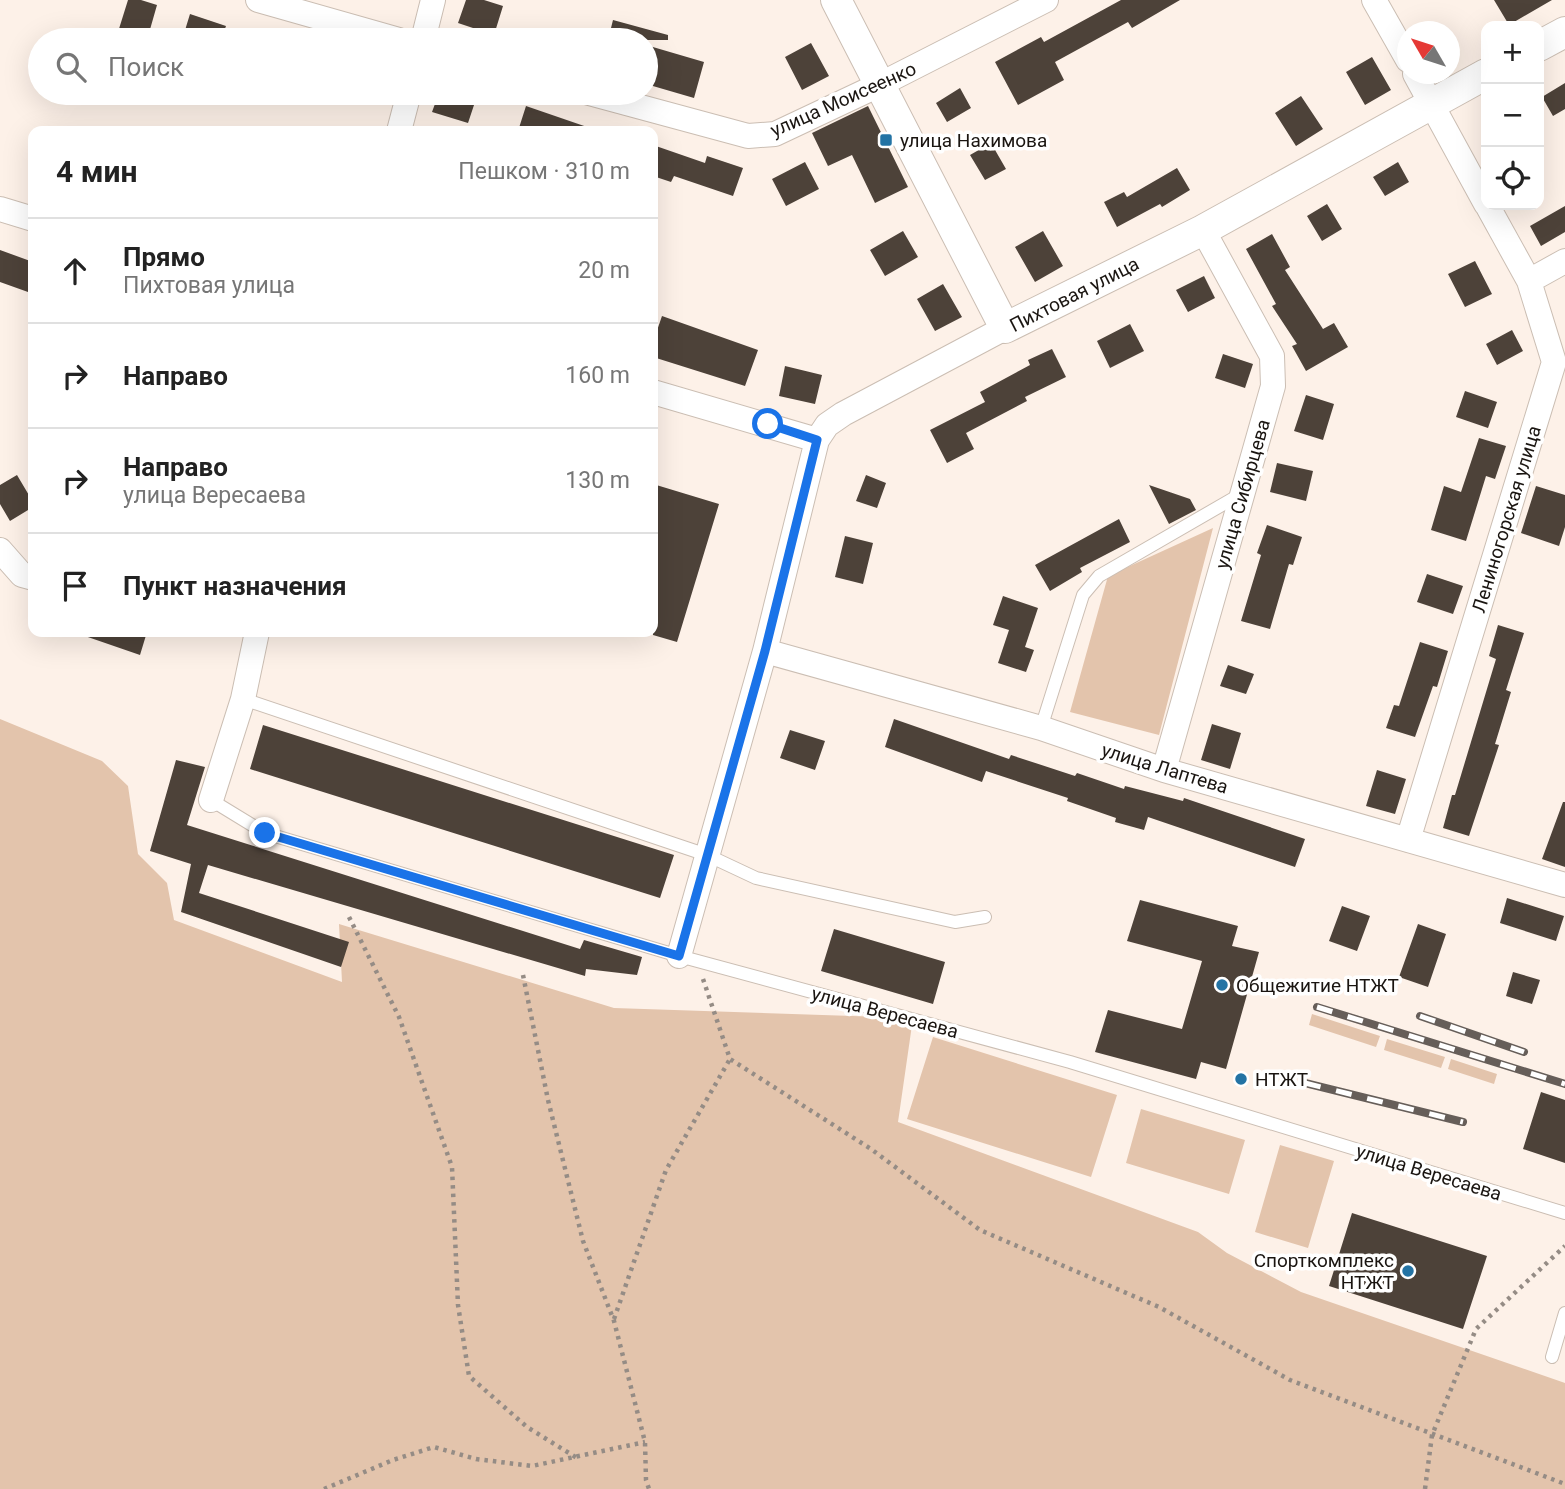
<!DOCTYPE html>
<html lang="ru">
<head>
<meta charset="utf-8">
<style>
  :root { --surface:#fff; --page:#f6f6f6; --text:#222; --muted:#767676; --line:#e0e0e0 }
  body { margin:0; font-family:Roboto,sans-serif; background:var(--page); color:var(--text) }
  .controls { position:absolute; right:21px; top:21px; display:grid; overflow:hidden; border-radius:14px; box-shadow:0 7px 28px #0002 }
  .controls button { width:63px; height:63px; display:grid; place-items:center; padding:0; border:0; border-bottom:2px solid var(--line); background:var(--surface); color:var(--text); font:35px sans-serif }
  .compass { position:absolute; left:1397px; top:21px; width:63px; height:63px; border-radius:50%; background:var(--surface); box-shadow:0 7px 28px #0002; rotate:309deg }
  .stop { position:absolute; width:21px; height:21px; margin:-16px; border:5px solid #1a73e8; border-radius:50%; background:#fff }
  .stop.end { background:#1a73e8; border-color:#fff; box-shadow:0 2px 7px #0008 }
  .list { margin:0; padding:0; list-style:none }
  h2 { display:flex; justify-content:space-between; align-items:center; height:91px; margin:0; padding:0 28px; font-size:30px }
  h2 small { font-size:23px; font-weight:400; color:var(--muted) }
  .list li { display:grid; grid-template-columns:46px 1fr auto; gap:21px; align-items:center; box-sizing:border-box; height:105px; padding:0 28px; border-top:2px solid var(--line) }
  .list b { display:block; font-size:26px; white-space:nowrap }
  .list p { margin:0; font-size:23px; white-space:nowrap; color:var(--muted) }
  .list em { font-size:23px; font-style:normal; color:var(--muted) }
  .icon { flex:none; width:38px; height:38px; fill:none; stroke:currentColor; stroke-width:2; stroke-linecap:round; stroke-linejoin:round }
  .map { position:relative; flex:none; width:1565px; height:1489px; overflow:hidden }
  .search { position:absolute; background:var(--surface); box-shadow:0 7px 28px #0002; left:28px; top:28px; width:630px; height:77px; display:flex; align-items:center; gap:18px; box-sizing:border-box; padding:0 24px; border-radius:38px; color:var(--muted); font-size:26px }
  .panel { position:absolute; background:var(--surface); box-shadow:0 7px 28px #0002; left:28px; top:126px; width:630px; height:511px; border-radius:14px }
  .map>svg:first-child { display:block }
  .green { fill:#e3c4ac }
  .building { fill:#4d4239 }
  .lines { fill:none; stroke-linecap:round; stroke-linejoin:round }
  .service-casing { stroke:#cbbeb3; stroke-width:14 }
  .minor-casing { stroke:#cbbeb3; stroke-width:26 }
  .tertiary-casing { stroke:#cbbeb3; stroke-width:32 }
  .path { stroke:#958c85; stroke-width:4.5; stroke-dasharray:3.5 5; stroke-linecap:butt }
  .service { stroke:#fff; stroke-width:12 }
  .minor { stroke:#fff; stroke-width:24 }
  .tertiary { stroke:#fff; stroke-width:30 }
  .rail-casing { stroke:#665e59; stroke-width:8 }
  .rail { stroke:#fff; stroke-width:5; stroke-dasharray:16; stroke-linecap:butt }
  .route { stroke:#1a73e8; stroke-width:9 }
  .poi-dot { fill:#2373a4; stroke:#fff; stroke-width:2.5 }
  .labels { text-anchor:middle; stroke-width:7; stroke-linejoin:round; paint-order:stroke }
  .street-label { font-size:19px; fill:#1a1511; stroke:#fff }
  .poi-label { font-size:19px; fill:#1a1511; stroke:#fff; text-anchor:start }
</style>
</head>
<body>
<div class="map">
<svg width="1565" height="1489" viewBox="0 0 1565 1489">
  <rect width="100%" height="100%" fill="#fdf1e8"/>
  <path class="green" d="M1213,528L1159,735L1070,712L1108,576Z
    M0,719L102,761L128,786L138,854L167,883L174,920L342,982L339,924L614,1008L913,1018L898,1122L1198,1232L1227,1253L1301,1292L1565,1383V1489H0Z
    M1312,1014L1380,1036L1376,1047L1309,1025Z
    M933,1037L1117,1095L1091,1177L907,1119Z
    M1387,1039L1445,1057L1441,1068L1384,1050Z
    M1451,1059L1497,1074L1494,1084L1448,1069Z
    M1141,1109L1245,1140L1229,1194L1126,1163Z
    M1280,1145L1334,1161L1308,1248L1255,1232Z"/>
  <path class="building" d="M128,0H141L157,5L147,40L118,32Z
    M466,0H484L503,6L494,35L458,23Z
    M1121,0H1180L1132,28L1128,22L1055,62L1064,80L1018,105L995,62L1041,37L1044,42Z
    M1494,0H1552L1509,25Z
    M190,14L226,26L221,40H182Z
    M613,20L668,35V40H608Z
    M811,43L829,76L802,90L785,57Z
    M646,45L704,62L694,98L646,84Z
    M1372,57L1391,90L1365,105L1346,72Z
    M1565,83V109L1553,116L1542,97Z
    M960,88L971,108L947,122L936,103Z
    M439,93H478L468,123L432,112Z
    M1301,96L1323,129L1296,146L1275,113Z
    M526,106L590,128V131H518Z
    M868,106L908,187L875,203L852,155L828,166L812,133Z
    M991,143L1006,169L985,180L970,155Z
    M653,145L705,163L707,156L743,168L733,196L674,176L671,182L653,176Z
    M805,162L819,189L786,206L772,179Z
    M1398,162L1409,182L1385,196L1373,177Z
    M1177,168L1190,190L1162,207L1160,204L1117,227L1104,202L1124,192L1127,197Z
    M1327,204L1342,229L1322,241L1307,216Z
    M1565,206V232L1541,246L1530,226Z
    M903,231L918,257L885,276L870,250Z
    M1043,231L1063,266L1035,282L1015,247Z
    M1272,234L1290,267L1285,270L1323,329L1334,323L1348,347L1306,371L1292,346L1297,344L1272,306L1276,304L1246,249Z
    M0,250L33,262V278L28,292L0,282Z
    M1475,261L1492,294L1465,307L1448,274Z
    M1204,276L1215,298L1188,312L1176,290Z
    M943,284L962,317L935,331L917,299Z
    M662,316L758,350L745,386L653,357V342Z
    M1130,324L1144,351L1110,368L1097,341Z
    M1512,330L1523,351L1497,365L1486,344Z
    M1052,349L1066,377L1025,397L1027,401L966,433L974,449L947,463L930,430L985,402L980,392L1030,365L1028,360Z
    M1223,354L1253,364L1245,388L1215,378Z
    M785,366L822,375L815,404L779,396Z
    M1465,391L1497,402L1488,428L1456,417Z
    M1306,395L1334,404L1323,440L1294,431Z
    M1479,438L1506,446L1495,479L1486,476L1466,541L1431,530L1444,486L1461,492Z
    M1277,463L1313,471L1306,501L1270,492Z
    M17,475L33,502V507L10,521L0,504V485Z
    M866,475L886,483L877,508L856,501Z
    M653,484L719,504L677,642L653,635Z
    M1149,485L1190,499L1196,510L1169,524Z
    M1536,486L1565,495V527L1559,546L1521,533Z
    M1119,519L1130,542L1080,568L1082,572L1050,591L1035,565Z
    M1267,525L1302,537L1293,565L1289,564L1270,629L1241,621L1261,555L1257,553Z
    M845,536L873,543L863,584L835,577Z
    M1427,574L1463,586L1453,614L1417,602Z
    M1003,596L1038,608L1025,647L1034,650L1026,672L998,663L1009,630L993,625Z
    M1498,625L1524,633L1506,690L1511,692L1495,744L1499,745L1469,836L1443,828L1452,795H1455L1496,659L1489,656Z
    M82,632H147L140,655L82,635Z
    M1420,642L1448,651L1437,687L1433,686L1415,737L1386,728L1394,705L1399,706Z
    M1228,665L1254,674L1246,694L1220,686Z
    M894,719L1009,759L1011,755L1075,776L1077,773L1124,789L1125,786L1183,801L1184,798L1305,839L1295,867L1148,817L1144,830L1115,822L1116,818L1067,801L1068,798L986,771L982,782L885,747Z
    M1212,724L1241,733L1230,769L1201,760Z
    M263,725L674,855L660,898L250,769Z
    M790,730L825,741L815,770L780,758Z
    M176,760L205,767L187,825L580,949L584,940L642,957L637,975L586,969L585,976L208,865L199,893L349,942L341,967L181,912L191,864L150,851Z
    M1377,770L1406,779L1395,814L1366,806Z
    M1563,802H1565V867L1542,859Z
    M1507,898L1564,916L1556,941L1500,923Z
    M1140,900L1238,926L1232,946L1259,952L1226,1069L1201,1062L1196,1079L1095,1052L1108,1010L1182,1029L1202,961L1127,941Z
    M1342,906L1370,916L1357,951L1329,941Z
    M1418,924L1446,934L1428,987L1399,977Z
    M834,929L945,962L933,1004L821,971Z
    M1513,972L1540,980L1532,1004L1506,996Z
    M1541,1092L1565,1100V1163L1523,1149Z
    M1352,1213L1487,1256L1463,1329L1329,1286Z"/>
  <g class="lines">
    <defs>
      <path id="service" d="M243,699L707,855L756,878L955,922L985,917
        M1041,728L1083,595L1099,576L1241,494
        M211,800L265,833L679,956L1070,1062L1565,1213
        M1552,1357L1565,1313"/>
      <path id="minor" d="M258,0L399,40
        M1374,0L1408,60
        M423,40L433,0
        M1415,74L1486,204
        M589,93L748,136L775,134L881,84L1046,0
        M399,131L409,93
        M0,209L33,219
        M1529,281L1565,261
        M653,392L817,440L827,425L843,414L1005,328
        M0,550L22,575L33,578
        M765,651L1041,728L1164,770L1565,885
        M1164,770L1273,386L1272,356L1203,230
        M211,800L243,699L257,632
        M1408,840L1554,362L1529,281L1487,205
        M679,956L765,651L817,440"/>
      <path id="tertiary" d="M836,0L1005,328L1203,230L1486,74
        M1539,46L1565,32"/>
    </defs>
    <use href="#service" class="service-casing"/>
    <use href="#minor" class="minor-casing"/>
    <use href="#tertiary" class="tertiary-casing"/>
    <path class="path" d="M349,917L399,1017L452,1167L458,1305L469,1376L527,1427L577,1458
      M523,975L548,1100L583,1241L614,1321L645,1442L646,1480L649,1489
      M703,979L730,1059L871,1149L980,1230L1159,1307L1290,1380L1565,1484
      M614,1319L666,1170L730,1059
      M324,1489L393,1460L434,1447L476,1459L532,1466L645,1442
      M1425,1489L1432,1435L1476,1329L1565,1246"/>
    <use href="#service" class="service"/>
    <use href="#minor" class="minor"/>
    <use href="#tertiary" class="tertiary"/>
    <defs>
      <path id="rail" d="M1317,1007L1565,1084
        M1420,1016L1524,1052
        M1305,1083L1463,1122"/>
    </defs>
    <use href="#rail" class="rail-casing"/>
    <use href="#rail" class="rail"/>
  </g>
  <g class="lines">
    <path class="route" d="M265,833L679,956L765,651L817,440L768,424"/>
  </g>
  <g class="poi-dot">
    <rect x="879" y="133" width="14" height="14" rx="3.5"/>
    <circle cx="1222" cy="985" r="7"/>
    <circle cx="1241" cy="1079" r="7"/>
    <circle cx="1408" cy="1271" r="7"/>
  </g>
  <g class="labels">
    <g class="street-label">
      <text transform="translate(843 99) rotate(-24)" y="7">улица Моисеенко</text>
      <text transform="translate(1074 294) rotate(-27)" y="7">Пихтовая улица</text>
      <text transform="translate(1242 494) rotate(-74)" y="7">улица Сибирцева</text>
      <text transform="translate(1506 519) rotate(-73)" y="7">Лениногорская улица</text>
      <text transform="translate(1165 768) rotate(17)" y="7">улица Лаптева</text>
      <text transform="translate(885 1012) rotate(15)" y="7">улица Вересаева</text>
      <text transform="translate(1429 1172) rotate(17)" y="7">улица Вересаева</text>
    </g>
    <g class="poi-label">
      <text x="900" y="147">улица Нахимова</text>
      <text x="1236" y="992">Общежитие НТЖТ</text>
      <text x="1255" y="1086">НТЖТ</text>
      <text x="1394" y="1267" text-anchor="end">Спорткомплекс<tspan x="1394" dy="22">НТЖТ</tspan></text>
    </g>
  </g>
</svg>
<div class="controls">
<button>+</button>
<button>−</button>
<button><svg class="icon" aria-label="locate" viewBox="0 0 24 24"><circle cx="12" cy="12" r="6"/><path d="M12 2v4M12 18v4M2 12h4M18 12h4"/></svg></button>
</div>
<svg class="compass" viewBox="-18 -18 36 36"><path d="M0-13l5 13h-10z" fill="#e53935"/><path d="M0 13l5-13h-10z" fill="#767676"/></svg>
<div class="stop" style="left:768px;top:424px"></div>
<div class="stop end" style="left:265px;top:833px"></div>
<div class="search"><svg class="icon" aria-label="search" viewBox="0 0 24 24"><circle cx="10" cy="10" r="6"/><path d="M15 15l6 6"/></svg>Поиск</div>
<section class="panel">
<h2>4 мин<small>Пешком · 310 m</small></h2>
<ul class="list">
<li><svg class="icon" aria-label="ahead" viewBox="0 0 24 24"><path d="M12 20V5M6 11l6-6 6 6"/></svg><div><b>Прямо</b><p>Пихтовая улица</p></div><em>20 m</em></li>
<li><svg class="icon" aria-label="right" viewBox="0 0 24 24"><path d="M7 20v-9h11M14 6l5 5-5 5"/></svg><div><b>Направо</b></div><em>160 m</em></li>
<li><svg class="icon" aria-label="right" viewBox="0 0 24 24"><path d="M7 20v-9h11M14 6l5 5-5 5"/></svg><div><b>Направо</b><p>улица Вересаева</p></div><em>130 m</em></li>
<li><svg class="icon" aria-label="arrive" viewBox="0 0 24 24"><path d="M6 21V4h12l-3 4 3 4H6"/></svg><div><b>Пункт назначения</b></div></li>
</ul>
</section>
</div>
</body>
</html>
